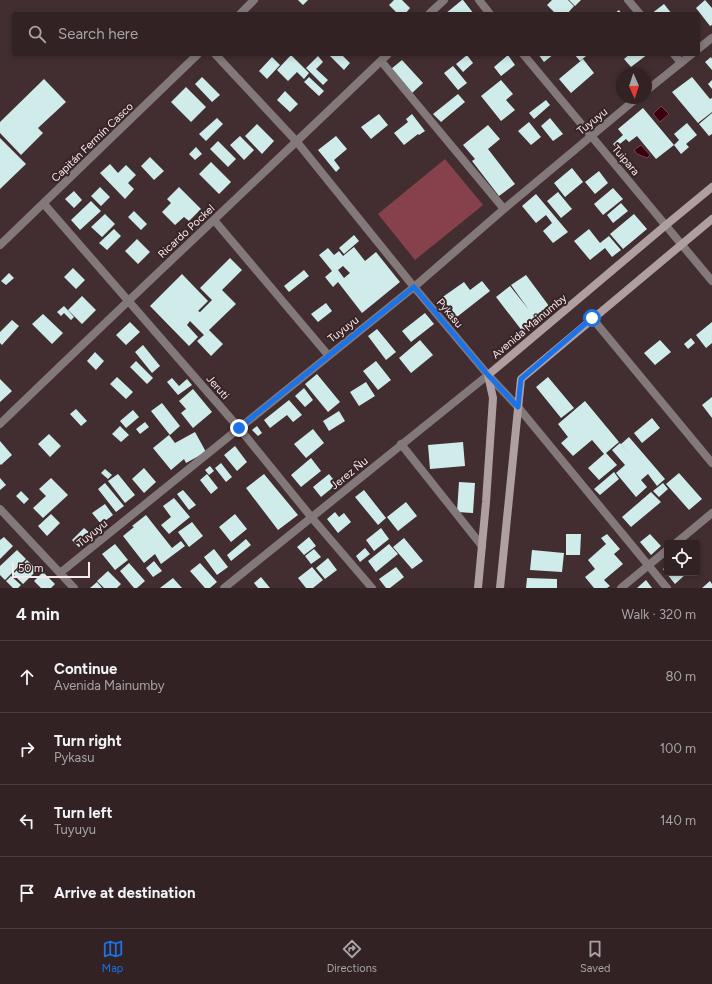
<!DOCTYPE html>
<html lang="en">
<head>
<meta charset="utf-8">
<style>
  :root { --surface:#322224; --page:#3a2a2c; --text:#f1f3f6; --muted:#a8a4a6; --line:#4d3f41; --accent:#1a73e8 }
  body { margin:0; font-family:Figtree,sans-serif; background:var(--page); color:var(--text) }
  .controls { position:absolute; right:12px; bottom:12px; display:grid; overflow:hidden; border-radius:4px; box-shadow:0 2px 6px #0003 }
  .controls button { width:36px; height:36px; display:grid; place-items:center; padding:0; border:0; border-bottom:1px solid var(--line); background:var(--surface); color:var(--text); font:20px sans-serif }
  .compass { position:absolute; left:616px; top:68px; width:36px; height:36px; border-radius:50%; background:var(--surface); box-shadow:0 2px 6px #0003; rotate:177deg }
  .scale { position:absolute; left:12px; bottom:10px; width:78px; box-sizing:border-box; padding-left:4px; border:2px solid #f7eaeb; border-top:0; font-size:11px; line-height:14px; white-space:nowrap; color:#f7eaeb; -webkit-text-stroke:3px #382427; paint-order:stroke }
  .stop { position:absolute; width:12px; height:12px; margin:-9px; border:3px solid #1a73e8; border-radius:50%; background:#fff }
  .stop.end { background:#1a73e8; border-color:#fff; box-shadow:0 1px 4px #0008 }
  .list { margin:0; padding:0; list-style:none }
  h2 { display:flex; justify-content:space-between; align-items:center; height:52px; margin:0; padding:0 16px; font-size:17px }
  h2 small { font-size:13px; font-weight:400; color:var(--muted) }
  .list li { display:grid; grid-template-columns:26px 1fr auto; gap:12px; align-items:center; box-sizing:border-box; height:72px; padding:0 16px; border-top:1px solid var(--line) }
  .list b { display:block; font-size:15px; white-space:nowrap }
  .list p { margin:0; font-size:13px; white-space:nowrap; color:var(--muted) }
  .list em { font-size:13px; font-style:normal; color:var(--muted) }
  .icon { flex:none; width:22px; height:22px; fill:none; stroke:currentColor; stroke-width:2; stroke-linecap:round; stroke-linejoin:round }
  .map { position:relative; flex:none; width:712px; height:588px; overflow:hidden }
  .search { position:absolute; background:var(--surface); box-shadow:0 2px 6px #0003; left:12px; right:12px; top:12px; height:44px; display:flex; align-items:center; gap:10px; box-sizing:border-box; padding:0 14px; border-radius:4px; color:var(--muted); font-size:15px }
  .sheet { height:340px; background:var(--surface) }
  nav { display:flex; justify-content:space-around; align-items:center; box-sizing:border-box; height:56px; border-top:1px solid var(--line); background:var(--surface); font-size:11px; color:var(--muted) }
  nav a { display:grid; justify-items:center; gap:2px }
  nav .on { color:var(--accent) }
  .map>svg:first-child { display:block }
  .green { fill:#87414d }
  .water { fill:#3a000f; stroke:#734651 }
  .building { fill:#cfecea; fill-rule:evenodd }
  .lines { fill:none; stroke-linecap:round; stroke-linejoin:round }
  .street { stroke:#83797a; stroke-width:8 }
  .secondary { stroke:#b09fa0; stroke-width:8 }
  .route { stroke:#1a73e8; stroke-width:5 }
  .labels { text-anchor:middle; stroke-width:4; stroke-linejoin:round; paint-order:stroke }
  .street-label { font-size:11px; fill:#f7eaeb; stroke:#382427 }
</style>
</head>
<body>
<div class="map">
<svg width="712" height="588" viewBox="0 0 712 588">
  <rect width="100%" height="100%" fill="#422e30"/>
  <path class="green" d="M445,159L483,205L415,260L378,214Z"/>
  <path class="water" d="M661,106L669,114L660,122L653,114Z
    M641,145L650,155L647,158L637,154L634,150Z"/>
  <path class="building" d="M298,0H308L303,5Z
    M394,0H402L410,8L405,14H398L389,5Z
    M463,0L474,14H445L462,0Z
    M552,0H568L574,6L567,14H556L547,5Z
    M569,0H581L575,6Z
    M705,0L712,8V25L710,26L696,8Z
    M664,4L672,14H651Z
    M619,10L622,14H614Z
    M328,54H341L350,63L344,70Z
    M538,54H554L544,62Z
    M574,54H584L586,56L580,61Z
    M630,54H648L631,67L624,59Z
    M291,55L309,73L304,79L297,72L288,81L277,70Z
    M467,55L473,63L463,72L456,64Z
    M508,55L515,65L501,76L494,67Z
    M318,56L323,62L316,69L328,80L323,85L306,68Z
    M272,57L280,65L267,79L259,71Z
    M711,57L712,59V70L705,62Z
    M583,59L594,73L571,93L559,79Z
    M402,60L423,83L412,93L391,69Z
    M453,66L467,83L458,90L444,73Z
    M202,77L220,95L212,102L195,84Z
    M309,77L324,91L319,96L304,82Z
    M692,77L710,99L712,98V112L698,123L672,92Z
    M44,79L66,102L38,128L43,133L21,155L0,133V122Z
    M501,80L513,94L506,100L515,110L501,121L481,96Z
    M712,80V89L708,84Z
    M186,87L206,107L191,122L171,102Z
    M285,91L298,104L290,112L277,100Z
    M458,94L465,102L441,122L433,114Z
    M546,100L550,105L534,119L529,113Z
    M643,108L674,145L656,159L637,136L629,142L626,139L616,147L613,144L623,135L618,129Z
    M712,113V134L709,136L699,124Z
    M379,114L388,125L371,139L361,127Z
    M412,114L425,131L419,135L418,134L404,145L394,133L408,122L406,119Z
    M217,118L223,124L206,141L199,134Z
    M550,118L563,134L553,141L541,126Z
    M529,122L541,137L531,145L518,131Z
    M687,123L697,135L686,144L689,147L681,154L674,145L679,140L674,134Z
    M257,124L274,141L262,154L245,136Z
    M488,125L500,139L488,149L515,184L499,196L472,161L475,159L463,145Z
    M240,136L254,150L244,160L230,145Z
    M336,136L347,149L334,160L340,168L336,172L318,150Z
    M0,138L26,164L0,189Z
    M218,141L236,159L228,167L210,149Z
    M196,147L202,154L195,160L189,154Z
    M150,157L164,171L154,180L141,166Z
    M211,162L231,182L219,194L199,174Z
    M110,164L118,173L126,165L136,175L128,183L134,189L125,199L100,173Z
    M572,168L583,182L565,197L554,183Z
    M599,171L608,183L595,194L585,182Z
    M100,187L110,197L101,206L91,196Z
    M179,187L201,209L189,221L184,217L175,225L162,212L171,203L167,199Z
    M613,188L623,199L603,215L594,204Z
    M74,191L82,200L74,208L65,199Z
    M558,192L572,209L561,218L547,201Z
    M536,194L568,232L553,243L543,231L552,223L546,215L536,223L522,206Z
    M91,201L101,211L80,230L71,220Z
    M621,203L628,211L613,223L607,215Z
    M134,211L147,224L141,230L128,217Z
    M105,214L115,224L102,237L91,227Z
    M634,214L647,229L623,249L610,234Z
    M114,229L121,236L107,250L99,243Z
    M589,229L600,243L609,236L621,250L612,257L605,248L590,260L574,241Z
    M354,235L359,241L344,254L339,248Z
    M137,239L150,252L138,264L125,251Z
    M354,247L365,261L376,252L400,282L362,313L338,282L333,287L325,277L332,271L319,255L328,248L334,255L339,251L343,256ZM343,266L350,273L344,278L338,270Z
    M230,258L242,270L222,290L236,304L209,330L223,344L211,356L197,341L204,335L190,321L187,325L198,337L189,346L150,306L182,274L208,301L198,311L200,312L212,300L200,288Z
    M73,268L85,280L76,289L64,277Z
    M304,270L309,276L289,292L284,286Z
    M9,273L14,278L6,285L1,281Z
    M526,275L552,310L523,332L496,297L510,286L529,310L511,285Z
    M482,281L490,291L453,320L437,301L464,282L470,290Z
    M82,296L96,310L82,324L68,310Z
    M326,303L332,311L318,322L311,314Z
    M64,306L74,317L71,320L64,313L61,316L57,312Z
    M425,313L434,324L411,342L402,331Z
    M43,314L63,333L52,344L32,324Z
    M12,320L19,326L2,345L0,343V332Z
    M130,322L140,332L126,345L116,335Z
    M712,322V343L706,348L696,335Z
    M377,329L396,352L386,360L368,336Z
    M691,338L695,343L688,349L684,344Z
    M420,340L433,355L411,373L399,358Z
    M660,340L671,352L655,365L644,353Z
    M143,345L160,366L152,373L135,352Z
    M95,352L104,361L96,370L87,361Z
    M136,361L153,378L147,384L130,367Z
    M376,361L391,380L378,390L363,371Z
    M317,374L340,402L328,412L305,384Z
    M117,377L133,392L126,399L110,384Z
    M548,377L574,408L561,418L536,387Z
    M172,378L179,386L187,379L192,385L178,395L167,382Z
    M0,379L12,391L0,402Z
    M366,382L375,396L359,406L350,392Z
    M304,388L313,400L305,407L295,396Z
    M193,389L212,412L193,428L181,413L186,409L179,401Z
    M712,397V418L702,405Z
    M289,400L302,415L293,422L287,415L270,428L264,420Z
    M585,401L619,442L606,453L617,465L599,480L588,468L604,454L592,440L573,456L561,443L568,437L558,424Z
    M162,403L180,426L170,435L151,411Z
    M76,409L87,421L81,426L70,414Z
    M133,410L139,417L126,428L120,421Z
    M339,411L345,421L329,431L323,421Z
    M652,418L660,428L642,443L634,433Z
    M145,422L149,427L140,434L136,429Z
    M120,426L129,435L121,442L112,434Z
    M257,426L262,433L258,436L252,430Z
    M313,429L324,443L306,458L294,444Z
    M195,432L206,452L186,463L184,459L171,470L153,448L169,435L175,443Z
    M49,434L61,446L50,457L38,444Z
    M629,437L665,479L657,486L648,474L641,480L647,487L636,497L616,473L625,465L612,450L620,443L633,458L621,444Z
    M0,441L12,455L1,465L0,464Z
    M463,442L465,466L430,469L428,445Z
    M235,446L247,462L237,471L224,455Z
    M311,458L321,471L301,487L291,475Z
    M221,463L232,477L226,482L215,468Z
    M210,466L214,471L209,475L205,470Z
    M144,468L156,482L144,493L132,479Z
    M105,469L112,475L108,479L101,473Z
    M614,472L619,479L600,495L594,489Z
    M679,473L702,499L689,510L666,484Z
    M118,474L135,495L125,503L108,481Z
    M207,474L218,488L211,494L200,480Z
    M264,474L298,515L278,530L246,488Z
    M329,474L337,484L321,497L313,487Z
    M0,478L6,485L0,490Z
    M51,478L68,495L43,518L33,508L46,496L39,489Z
    M459,482L475,483L473,513L457,512Z
    M105,483L124,506L116,512L98,489Z
    M663,483L668,489L659,497L653,491Z
    M183,490L196,505L189,510L177,494Z
    M364,490L386,518L378,525L355,497Z
    M21,491L29,499L24,504L16,496Z
    M651,492L661,502L631,527L622,517Z
    M174,498L190,517L169,534L161,525L171,517L163,506Z
    M406,502L417,516L398,531L387,517Z
    M105,504L113,515L101,524L92,513Z
    M335,512L339,517L344,513L351,522L338,533L327,519Z
    M51,514L60,523L47,536L38,526Z
    M235,514L247,529L231,542L219,527Z
    M146,515L172,548L181,541L185,546L161,564L155,554L144,563L123,536L134,527L132,526Z
    M192,522L203,536L189,547L178,532Z
    M84,528L92,535L79,547L72,540Z
    M381,528L389,539L374,551L366,540Z
    M566,534H581L580,555H566Z
    M607,534L620,549L614,554L623,564L604,580L610,586L607,588H594L585,577L595,569L588,560L606,544L601,538Z
    M650,534L661,546L651,555L640,542Z
    M4,537L13,546L0,559V540Z
    M309,537L316,546L304,555L297,547Z
    M404,538L423,561L412,569L393,547Z
    M246,539L251,545L231,561L227,555Z
    M115,544L128,560L115,570L102,554Z
    M389,544L398,554L376,572L368,561Z
    M365,548L370,554L360,562L356,556Z
    M214,549L228,567L217,575L204,557Z
    M314,549L321,557L311,564L305,556Z
    M17,550L26,559L5,580L0,575V566Z
    M532,550L564,553L562,572L530,570Z
    M328,558L337,570L325,579L316,568Z
    M27,560L37,570L23,584L13,574Z
    M154,561L162,571L153,577L146,568Z
    M129,563L145,581L137,588H134L120,571Z
    M200,563L217,582L210,588H205L190,571Z
    M667,566V573H687L675,584L663,569Z
    M312,567L323,580L313,588H306L298,578Z
    M396,567L404,577L390,588H386L379,579Z
    M108,571L121,584L117,588H104L97,581Z
    M43,572L55,584L51,588H41L34,581Z
    M11,576L21,585L18,588H13L6,581Z
    M261,577L270,588H258L254,583Z
    M173,578L182,588H160Z
    M527,578L557,579V588H526Z
    M646,580L652,588H637Z
    M710,581L712,584V588H702Z
    M97,582L102,588H90Z"/>
  <g class="lines">
    <path class="street" d="M479,0L490,14
      M628,0L640,14
      M240,14L254,0
      M429,14L444,0
      M698,49L712,38
      M215,54L297,142L414,287L488,375L518,407L667,588
      M523,54L712,281
      M674,54L681,63
      M381,61L504,209
      M646,91L692,54
      M44,204L239,428L312,518L372,588
      M214,220L328,355
      M0,245L198,54
      M592,318L712,463
      M0,424C128,300 259,178 388,54
      M401,444L482,546
      M0,509L74,588
      M676,543L712,513
      M60,573L414,287L504,209L637,98
      M224,588L488,375
      M621,588L667,550"/>
    <path class="secondary" d="M478,588L486,502L493,398L488,375L666,225L712,187
      M500,588L521,379L712,219"/>
  </g>
  <g class="lines">
    <path class="route" d="M239,428L414,287L488,375L518,407L521,379L592,318"/>
  </g>
  <g class="labels">
    <g class="street-label">
      <text transform="translate(592 121) rotate(-39)" y="4">Tuyuyu</text>
      <text transform="translate(92 142) rotate(-44)" y="4">Capitán Fermín Casco</text>
      <text transform="translate(626 160) rotate(50)" y="4">Tuipara</text>
      <text transform="translate(186 231) rotate(-43)" y="4">Ricardo Pockel</text>
      <text transform="translate(450 313) rotate(50)" y="4">Pykasu</text>
      <text transform="translate(529 326) rotate(-40)" y="4">Avenida Mainumby</text>
      <text transform="translate(343 329) rotate(-38)" y="4">Tuyuyu</text>
      <text transform="translate(218 387) rotate(49)" y="4">Jeruti</text>
      <text transform="translate(349 473) rotate(-39)" y="4">Jerez Ñu</text>
      <text transform="translate(92 533) rotate(-39)" y="4">Tuyuyu</text>
    </g>
  </g>
</svg>
<div class="controls">
<button><svg class="icon" aria-label="locate" viewBox="0 0 24 24"><circle cx="12" cy="12" r="6"/><path d="M12 2v4M12 18v4M2 12h4M18 12h4"/></svg></button>
</div>
<svg class="compass" viewBox="-18 -18 36 36"><path d="M0-13l5 13h-10z" fill="#e53935"/><path d="M0 13l5-13h-10z" fill="#a8a4a6"/></svg>
<div class="scale">50 m</div>
<div class="stop" style="left:592px;top:318px"></div>
<div class="stop end" style="left:239px;top:428px"></div>
<div class="search"><svg class="icon" aria-label="search" viewBox="0 0 24 24"><circle cx="10" cy="10" r="6"/><path d="M15 15l6 6"/></svg>Search here</div>
</div>
<section class="sheet">
<h2>4 min<small>Walk · 320 m</small></h2>
<ul class="list">
<li><svg class="icon" aria-label="ahead" viewBox="0 0 24 24"><path d="M12 20V5M6 11l6-6 6 6"/></svg><div><b>Continue</b><p>Avenida Mainumby</p></div><em>80 m</em></li>
<li><svg class="icon" aria-label="right" viewBox="0 0 24 24"><path d="M7 20v-9h11M14 6l5 5-5 5"/></svg><div><b>Turn right</b><p>Pykasu</p></div><em>100 m</em></li>
<li><svg class="icon" aria-label="left" viewBox="0 0 24 24"><path d="M17 20v-9H6M10 6l-5 5 5 5"/></svg><div><b>Turn left</b><p>Tuyuyu</p></div><em>140 m</em></li>
<li><svg class="icon" aria-label="arrive" viewBox="0 0 24 24"><path d="M6 21V4h12l-3 4 3 4H6"/></svg><div><b>Arrive at destination</b></div></li>
</ul>
</section>
<nav>
<a class="on"><svg class="icon" aria-label="map" viewBox="0 0 24 24"><path d="M3 6l6-2 6 2 6-2v14l-6 2-6-2-6 2zM9 4v14M15 6v14"/></svg>Map</a>
<a><svg class="icon" aria-label="directions" viewBox="0 0 24 24"><path d="M12 3l9 9-9 9-9-9zM9 14v-3h6M13 9l2 2-2 2"/></svg>Directions</a>
<a><svg class="icon" aria-label="saved" viewBox="0 0 24 24"><path d="M7 4h10v16l-5-4-5 4z"/></svg>Saved</a>
</nav>
</body>
</html>
